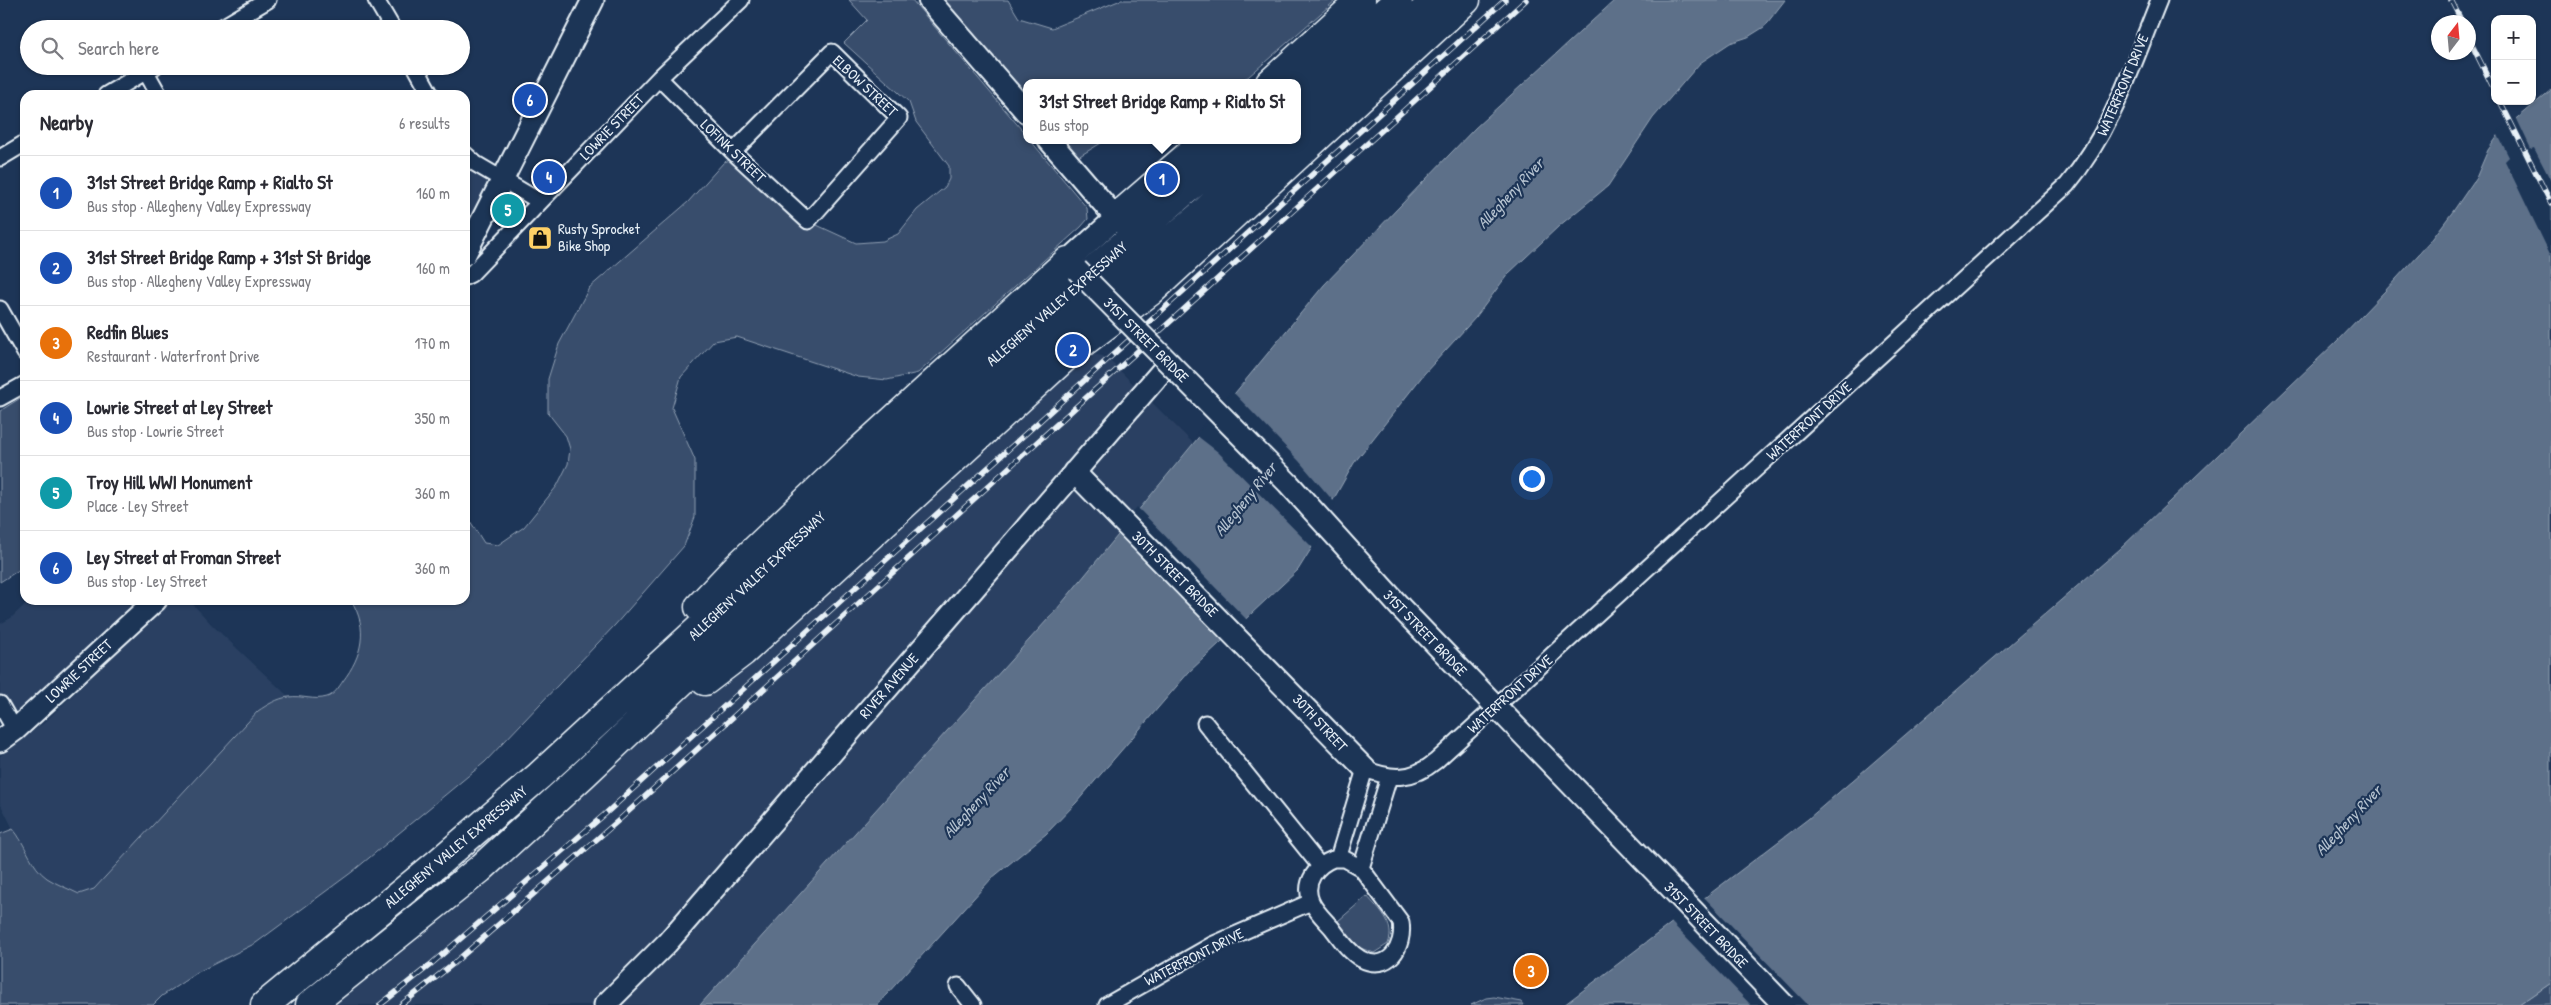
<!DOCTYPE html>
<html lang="en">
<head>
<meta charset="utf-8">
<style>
  :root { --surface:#fff; --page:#f7f7f7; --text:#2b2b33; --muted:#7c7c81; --line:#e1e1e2; --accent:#8a764a }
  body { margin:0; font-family:"Patrick Hand",sans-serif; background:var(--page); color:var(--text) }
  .controls { position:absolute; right:15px; top:15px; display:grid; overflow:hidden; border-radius:10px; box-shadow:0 1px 4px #0004 }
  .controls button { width:45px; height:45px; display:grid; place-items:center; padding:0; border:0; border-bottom:1px solid var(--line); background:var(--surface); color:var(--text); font:25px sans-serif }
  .compass { position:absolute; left:2431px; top:15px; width:45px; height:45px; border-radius:50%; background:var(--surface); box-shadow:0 1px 4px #0004; rotate:16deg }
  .you { position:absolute; left:1531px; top:478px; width:18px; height:18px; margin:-12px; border:4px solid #fff; border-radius:50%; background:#1a73e8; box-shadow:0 0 0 8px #1a73e833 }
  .badge { display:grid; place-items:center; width:32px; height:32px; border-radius:50%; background:var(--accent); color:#fff; font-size:16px; font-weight:700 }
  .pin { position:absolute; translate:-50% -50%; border:2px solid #fff; box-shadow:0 1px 5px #0006 }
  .popup { position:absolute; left:1023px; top:79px; width:278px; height:65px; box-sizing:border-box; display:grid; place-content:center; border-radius:10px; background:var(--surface); filter:drop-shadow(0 1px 4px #0005); font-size:16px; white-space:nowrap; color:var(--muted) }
  .popup b { font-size:19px; color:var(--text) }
  .popup::after { content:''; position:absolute; left:50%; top:100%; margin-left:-10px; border:10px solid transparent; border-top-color:var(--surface) }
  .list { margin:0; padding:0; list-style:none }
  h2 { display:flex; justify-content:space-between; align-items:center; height:65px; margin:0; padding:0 20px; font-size:21px }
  h2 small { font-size:16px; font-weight:400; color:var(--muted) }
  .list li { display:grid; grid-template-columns:32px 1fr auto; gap:15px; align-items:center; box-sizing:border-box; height:75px; padding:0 20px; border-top:1px solid var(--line) }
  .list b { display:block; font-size:19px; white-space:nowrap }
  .list p { margin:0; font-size:16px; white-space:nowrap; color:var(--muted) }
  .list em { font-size:16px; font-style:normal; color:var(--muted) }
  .icon { flex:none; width:28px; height:28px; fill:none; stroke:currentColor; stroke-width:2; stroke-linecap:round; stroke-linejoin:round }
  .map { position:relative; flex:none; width:2551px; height:1005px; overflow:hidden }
  .search { position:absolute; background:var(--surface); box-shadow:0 1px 4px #0004; left:20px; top:20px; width:450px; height:55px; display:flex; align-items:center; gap:12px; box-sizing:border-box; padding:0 18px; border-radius:28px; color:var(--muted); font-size:19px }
  .panel { position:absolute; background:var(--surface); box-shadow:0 1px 4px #0004; left:20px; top:90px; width:450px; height:515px; border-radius:15px }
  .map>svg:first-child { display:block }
  .built { fill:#2a4162 }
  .green { fill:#374d6c; stroke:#909fb2 }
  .water { fill:#5d7089; stroke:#95a4b5 }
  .pier { fill:#1d3557 }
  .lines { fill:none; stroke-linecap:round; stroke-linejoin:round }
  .street-casing { stroke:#e8f1f8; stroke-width:19 }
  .secondary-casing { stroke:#e8f1f8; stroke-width:25 }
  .highway-casing { stroke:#e8f1f8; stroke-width:31 }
  .street { stroke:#1d3557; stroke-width:15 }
  .secondary { stroke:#1d3557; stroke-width:21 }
  .highway { stroke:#1d3557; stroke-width:28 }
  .rail-casing { stroke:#e8f1f8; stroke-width:5.5 }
  .rail { stroke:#1d3557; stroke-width:4; stroke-dasharray:11; stroke-linecap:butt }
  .secondary-bridge-casing { stroke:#e8f1f8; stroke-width:25; stroke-linecap:butt }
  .secondary-bridge { stroke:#1d3557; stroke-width:21 }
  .labels { text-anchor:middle; stroke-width:4.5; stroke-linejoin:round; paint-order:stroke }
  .street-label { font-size:15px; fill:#e8f1f8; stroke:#1d3557 }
  .poi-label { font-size:15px; fill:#e8f1f8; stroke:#1d3557; text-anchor:start }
  .water-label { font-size:16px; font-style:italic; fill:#b7c4d1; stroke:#1d3557 }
</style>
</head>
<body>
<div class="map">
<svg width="2551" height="1005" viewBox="0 0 2551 1005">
  <rect width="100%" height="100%" fill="#1d3557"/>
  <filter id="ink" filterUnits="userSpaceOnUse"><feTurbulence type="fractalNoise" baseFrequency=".02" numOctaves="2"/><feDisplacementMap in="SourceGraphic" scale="10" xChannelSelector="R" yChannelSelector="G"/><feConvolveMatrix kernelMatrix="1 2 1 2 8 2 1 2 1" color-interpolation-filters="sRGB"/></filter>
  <g filter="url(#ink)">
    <path class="built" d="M465,154L503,178L465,254Z
      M1090,354L1103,356L1111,362L1193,443L1057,609L700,1005H310L1076,359Z
      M30,600H156L15,730L0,704V624L11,618Z
      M170,600H189L213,626L289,697L258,711L94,889L79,894L46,878L37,868L20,837L13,829L0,803V756L44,723Z"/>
    <path class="green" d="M849,0H912L1027,136V140H1030L1087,208L1088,219L1081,227L918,373L887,380L858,377L737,337L714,341L681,377L672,408L695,460V517L684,546L615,625L485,762L352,872L256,943L198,972L162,996L153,1005H0V834L13,829C26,844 31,867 47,878C56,884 69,889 79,894L94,889L258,711C267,705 278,698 289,697C302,695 314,701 327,697C334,695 339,687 343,681C362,656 369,629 351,600H465V513L484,543L498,545L524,527L557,486L568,464L570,449L566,436L548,413V379L559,344L589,288L688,202L724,162L740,157L751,158L773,190L808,221L856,243L883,241L898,234L917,210L945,187L949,179V166L916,122L909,102L844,43L867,20Z
      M943,0H1008L1019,18L1052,28L1121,0H1336L1248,77L1234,83H1027V98Z
      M1064,140H1106L1078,157Z
      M25,395V566L0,582V411Z
      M1367,896C1379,910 1396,924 1388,944L1374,953L1358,947L1338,921Z
      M2551,983V1004L2519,1005Z
      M1494,997L1522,1002L1524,1005H1471L1486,998Z"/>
    <path class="water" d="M1615,0H1785L1764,27L1748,37L1730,43L1700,63L1653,118L1608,186L1559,226L1508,274L1476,317L1424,374L1354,463L1332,502L1311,549L1298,570L1189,672L1076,803L1046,834L992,878L877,1005H700L1057,609L1324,285L1475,128Z
      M2551,90V983L2519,1005H1564L1808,819L2120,549L2337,341L2385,291L2430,242L2454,210L2476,178L2488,150L2500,133Z"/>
    <path class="pier" d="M2516,117L2531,149L2534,148L2551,181V256L2505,161L2509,157L2497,133Z
      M1232,391L1299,461L1335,503L1314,549L1218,452L1196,435Z
      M1137,507L1248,621L1224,643L1116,533Z
      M1702,895L1808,1005H1751L1669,920Z"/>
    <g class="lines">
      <defs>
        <path id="street" d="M376,0L393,29
          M219,29L268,0
          M415,66L431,95
          M146,72L159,95
          M659,78L733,152L808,221L899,118L832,52L733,152
          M106,95L155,66
          M465,154L476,164L539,201
          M0,158L25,143
          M465,277L471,274L659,78L741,0
          M0,309L25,353
          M0,398L25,384
          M0,704L15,730
          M1205,723L1320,866
          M1333,859H1345L1361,868L1401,922C1405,947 1388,973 1361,959C1349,952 1341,940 1332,928C1325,920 1315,911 1311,901C1303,882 1317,865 1333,859Z
          M1338,859L1365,769C1392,780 1413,780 1436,761L2067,185C2112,131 2133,64 2159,0
          M1361,868L1389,777
          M958,986L973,1005
          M1107,1005L1212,945L1311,902"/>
        <path id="secondary" d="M929,0L1027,113
          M1049,140L1116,218L1068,261L1077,270
          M465,254L593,0
          M1074,472L1365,769
          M0,741L15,730L156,600
          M605,1005L667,943L1169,363"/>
        <path id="highway" d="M1270,83L1361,0
          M1297,92L1398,0
          M1297,127L1436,0
          M1116,218L1206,140
          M699,607L736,568L858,452L1068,261
          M705,681L743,652L1073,350L1151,291L1466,0
          M265,1005L438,863L539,776L1019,335L1244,140
          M310,1005L480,869L583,775L883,491L1058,336L1202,214L1282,140"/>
      </defs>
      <use href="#street" class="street-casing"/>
      <use href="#secondary" class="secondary-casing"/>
      <use href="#highway" class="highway-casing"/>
      <use href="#street" class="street"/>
      <use href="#secondary" class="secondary"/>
      <use href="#highway" class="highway"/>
      <defs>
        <path id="rail" d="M2451,0L2462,22
          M2468,37L2495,91
          M2500,101L2551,203
          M380,1005L430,965L604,815L1505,0
          M401,1005L454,963L619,820L1526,0"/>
      </defs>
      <use href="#rail" class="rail-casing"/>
      <use href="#rail" class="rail"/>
      <defs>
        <path id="secondary-bridge" d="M1077,270L1288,483L1401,608L1784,1005"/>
      </defs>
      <use href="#secondary-bridge" class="secondary-bridge-casing"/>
      <use href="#secondary-bridge" class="secondary-bridge"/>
    </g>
  </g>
  <defs>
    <symbol id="shop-square" viewBox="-11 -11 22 22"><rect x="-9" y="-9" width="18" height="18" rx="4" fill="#ffd166" stroke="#1d3557"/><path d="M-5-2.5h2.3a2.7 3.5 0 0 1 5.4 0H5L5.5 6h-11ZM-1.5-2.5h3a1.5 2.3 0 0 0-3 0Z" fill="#111"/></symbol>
  </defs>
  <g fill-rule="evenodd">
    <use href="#shop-square" x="526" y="224" width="28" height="28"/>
  </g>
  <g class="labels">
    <g class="street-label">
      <text transform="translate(2123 85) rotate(-67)" y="5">WATERFRONT DRIVE</text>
      <text transform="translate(865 86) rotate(43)" y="5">ELBOW STREET</text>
      <text transform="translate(612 127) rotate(-46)" y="5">LOWRIE STREET</text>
      <text transform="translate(733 151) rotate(44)" y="5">LOFINK STREET</text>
      <text transform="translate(1057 304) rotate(-41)" y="5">ALLEGHENY VALLEY EXPRESSWAY</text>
      <text transform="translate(1146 340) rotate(45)" y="5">31ST STREET BRIDGE</text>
      <text transform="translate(1809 421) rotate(-42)" y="5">WATERFRONT DRIVE</text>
      <text transform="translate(1175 574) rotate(45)" y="5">30TH STREET BRIDGE</text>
      <text transform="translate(757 576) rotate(-43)" y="5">ALLEGHENY VALLEY EXPRESSWAY</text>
      <text transform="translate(1425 633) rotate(46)" y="5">31ST STREET BRIDGE</text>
      <text transform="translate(79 671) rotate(-43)" y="5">LOWRIE STREET</text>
      <text transform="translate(889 686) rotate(-49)" y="5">RIVER AVENUE</text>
      <text transform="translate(1510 694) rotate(-42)" y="5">WATERFRONT DRIVE</text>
      <text transform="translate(1320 723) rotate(47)" y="5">30TH STREET</text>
      <text transform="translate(456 847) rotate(-40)" y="5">ALLEGHENY VALLEY EXPRESSWAY</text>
      <text transform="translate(1706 925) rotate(46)" y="5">31ST STREET BRIDGE</text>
      <text transform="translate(1194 957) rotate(-27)" y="5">WATERFRONT DRIVE</text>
    </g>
    <g class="poi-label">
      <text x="558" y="234">Rusty Sprocket<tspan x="558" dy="17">Bike Shop</tspan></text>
    </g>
    <g class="water-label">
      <text transform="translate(1510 193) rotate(-47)" y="6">Allegheny River</text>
      <text transform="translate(1245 499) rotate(-51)" y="6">Allegheny River</text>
      <text transform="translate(976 802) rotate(-47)" y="6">Allegheny River</text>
      <text transform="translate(2348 820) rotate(-47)" y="6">Allegheny River</text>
    </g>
  </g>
</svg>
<div class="controls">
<button>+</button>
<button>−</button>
</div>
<svg class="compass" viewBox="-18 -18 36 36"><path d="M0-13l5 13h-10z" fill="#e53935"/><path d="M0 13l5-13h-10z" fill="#7c7c81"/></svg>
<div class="you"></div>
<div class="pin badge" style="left:1162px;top:179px;background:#1a4fb4">1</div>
<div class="popup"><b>31st Street Bridge Ramp + Rialto St</b>Bus stop</div>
<div class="pin badge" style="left:1073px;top:350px;background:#1a4fb4">2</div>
<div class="pin badge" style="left:1531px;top:971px;background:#e8710a">3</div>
<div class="pin badge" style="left:549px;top:177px;background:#1a4fb4">4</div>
<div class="pin badge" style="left:508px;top:210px;background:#0f9aa8">5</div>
<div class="pin badge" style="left:530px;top:100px;background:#1a4fb4">6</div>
<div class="search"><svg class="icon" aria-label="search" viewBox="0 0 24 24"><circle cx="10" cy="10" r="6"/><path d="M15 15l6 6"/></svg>Search here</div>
<section class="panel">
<h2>Nearby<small>6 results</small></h2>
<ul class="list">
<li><span class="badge" style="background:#1a4fb4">1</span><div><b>31st Street Bridge Ramp + Rialto St</b><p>Bus stop · Allegheny Valley Expressway</p></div><em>160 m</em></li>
<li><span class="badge" style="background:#1a4fb4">2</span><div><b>31st Street Bridge Ramp + 31st St Bridge</b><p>Bus stop · Allegheny Valley Expressway</p></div><em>160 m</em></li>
<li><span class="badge" style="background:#e8710a">3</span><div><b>Redfin Blues</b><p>Restaurant · Waterfront Drive</p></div><em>170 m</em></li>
<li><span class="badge" style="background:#1a4fb4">4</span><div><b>Lowrie Street at Ley Street</b><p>Bus stop · Lowrie Street</p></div><em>350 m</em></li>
<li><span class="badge" style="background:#0f9aa8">5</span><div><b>Troy Hill WWI Monument</b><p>Place · Ley Street</p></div><em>360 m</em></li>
<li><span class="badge" style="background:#1a4fb4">6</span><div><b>Ley Street at Froman Street</b><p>Bus stop · Ley Street</p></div><em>360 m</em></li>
</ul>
</section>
</div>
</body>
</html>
